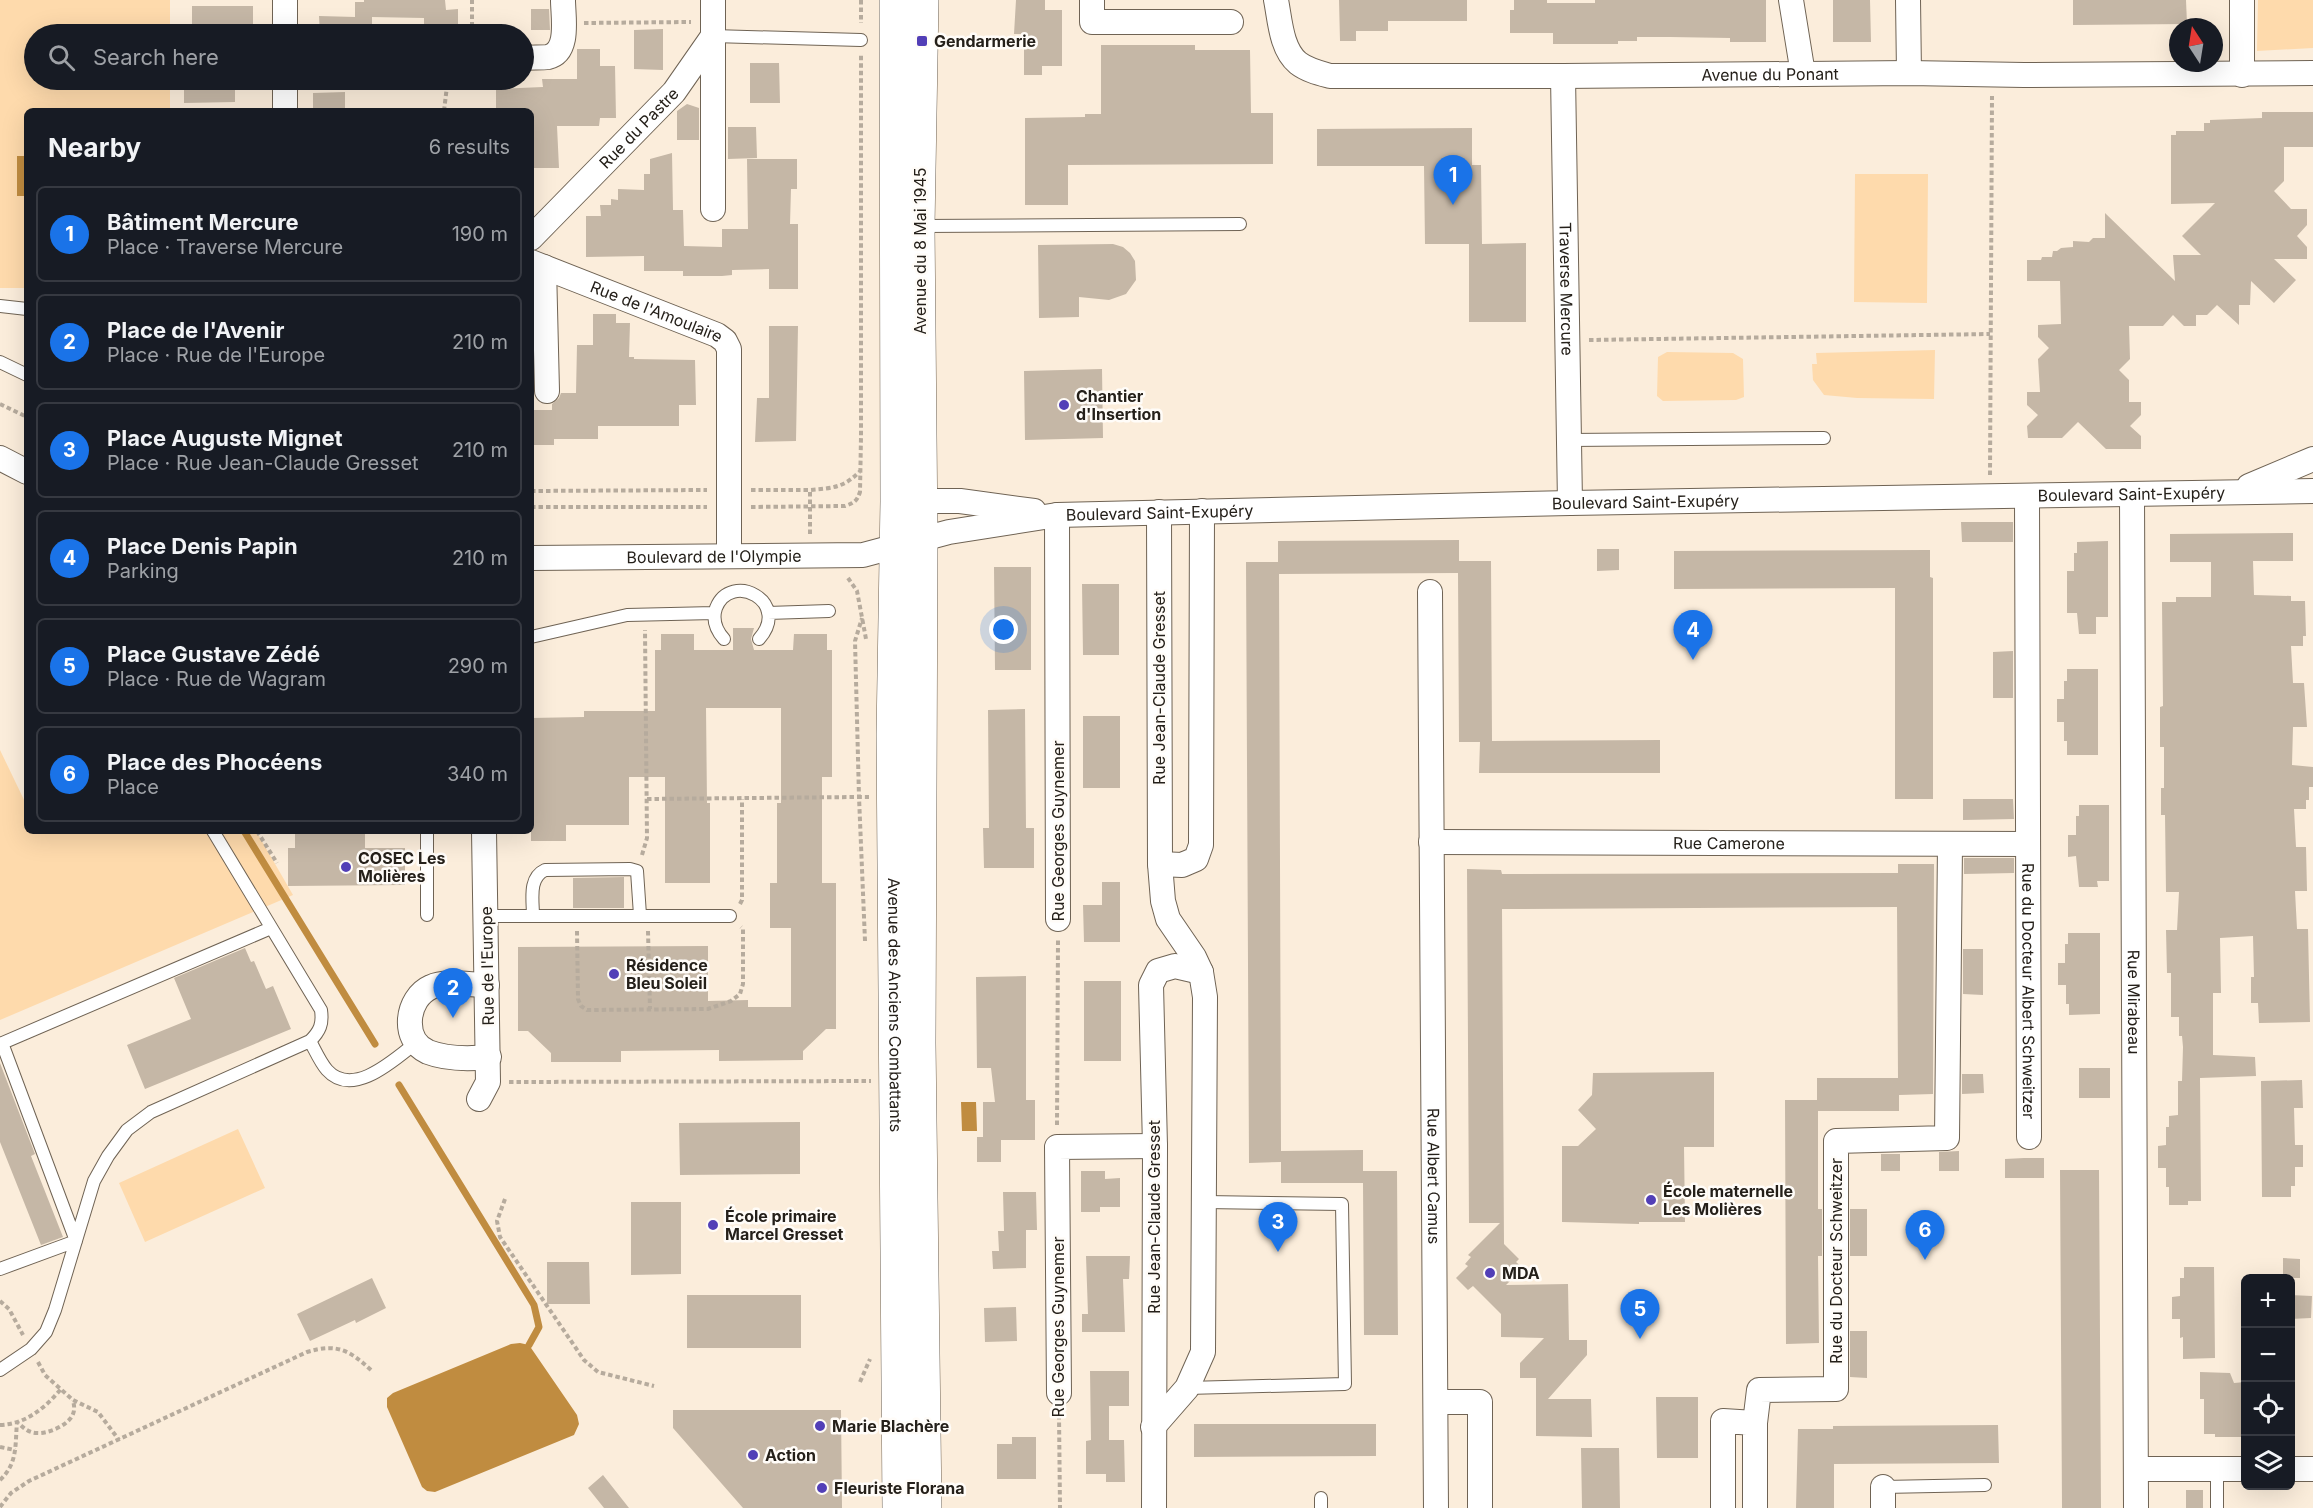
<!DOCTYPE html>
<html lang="en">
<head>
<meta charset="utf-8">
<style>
  :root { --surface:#171b24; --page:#242831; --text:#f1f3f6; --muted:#9ea1a6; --line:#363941; --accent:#1a73e8 }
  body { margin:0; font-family:Inter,sans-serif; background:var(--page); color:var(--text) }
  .controls { position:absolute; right:18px; bottom:18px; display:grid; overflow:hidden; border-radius:9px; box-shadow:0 6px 24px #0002 }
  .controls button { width:54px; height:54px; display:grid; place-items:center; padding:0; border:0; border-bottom:2px solid var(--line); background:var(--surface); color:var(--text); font:30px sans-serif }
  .compass { position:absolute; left:2169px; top:18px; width:54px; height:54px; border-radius:50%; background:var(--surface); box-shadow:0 6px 24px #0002; rotate:348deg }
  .you { position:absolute; left:1004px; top:630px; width:21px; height:21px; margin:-15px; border:4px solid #fff; border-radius:50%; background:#1a73e8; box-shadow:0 0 0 9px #1a73e833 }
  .badge { display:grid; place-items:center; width:39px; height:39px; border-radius:50%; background:var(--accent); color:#fff; font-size:20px; font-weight:700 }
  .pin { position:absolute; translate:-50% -50px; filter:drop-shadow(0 2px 3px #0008) }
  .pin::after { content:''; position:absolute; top:32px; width:21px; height:18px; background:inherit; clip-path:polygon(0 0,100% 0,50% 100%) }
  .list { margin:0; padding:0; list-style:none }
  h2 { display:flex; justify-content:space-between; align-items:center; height:78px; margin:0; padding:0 24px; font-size:26px }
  h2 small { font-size:20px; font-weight:400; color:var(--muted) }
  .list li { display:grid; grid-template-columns:39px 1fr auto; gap:18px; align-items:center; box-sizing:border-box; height:96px; margin:0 12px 12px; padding:0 12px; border:2px solid var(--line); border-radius:9px }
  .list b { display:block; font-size:22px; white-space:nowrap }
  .list p { margin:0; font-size:20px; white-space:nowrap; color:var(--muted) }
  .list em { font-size:20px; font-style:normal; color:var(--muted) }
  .icon { flex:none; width:33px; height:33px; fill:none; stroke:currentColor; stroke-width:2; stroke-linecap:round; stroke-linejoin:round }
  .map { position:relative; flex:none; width:2313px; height:1508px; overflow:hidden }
  .search { position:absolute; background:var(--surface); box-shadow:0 6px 24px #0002; left:24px; top:24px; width:510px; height:66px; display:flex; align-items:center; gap:15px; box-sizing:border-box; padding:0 21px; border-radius:33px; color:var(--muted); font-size:22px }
  .panel { position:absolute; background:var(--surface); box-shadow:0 6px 24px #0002; left:24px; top:108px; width:510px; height:726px; border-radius:9px }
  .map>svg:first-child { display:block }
  .green { fill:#fedaac }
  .water { fill:#c08c40 }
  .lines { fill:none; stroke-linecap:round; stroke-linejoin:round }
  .stream { stroke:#c08c40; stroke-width:7 }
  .building { fill:#c5b7a6 }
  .lane-casing { stroke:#6f6354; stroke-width:14 }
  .street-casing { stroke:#6f6354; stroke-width:26 }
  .secondary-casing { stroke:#6f6354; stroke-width:34 }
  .path { stroke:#b6ab9d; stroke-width:4; stroke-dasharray:4.5 3; stroke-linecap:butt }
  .lane { stroke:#fff; stroke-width:12 }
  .street { stroke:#fff; stroke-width:24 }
  .secondary { stroke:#fff; stroke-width:33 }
  .poi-dot { fill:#523fb7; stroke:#fffcf8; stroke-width:2 }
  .labels { text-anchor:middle; stroke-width:5; stroke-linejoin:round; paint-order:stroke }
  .poi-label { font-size:16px; font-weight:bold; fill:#25201a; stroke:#fffcf8; text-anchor:start }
  .street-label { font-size:16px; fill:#25201a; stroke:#fffcf8 }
</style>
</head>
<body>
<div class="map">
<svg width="2313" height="1508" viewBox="0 0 2313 1508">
  <rect width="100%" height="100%" fill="#fbeddb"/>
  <path class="green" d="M0,0H170V34H34V80H170V111H27V288H0Z
    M2258,0H2313V48L2257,51Z
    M1855,174H1928L1927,303L1854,302Z
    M1935,350L1934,399L1857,398L1824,395L1813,380L1812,364H1817L1816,353Z
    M1667,352L1733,353L1743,359L1744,397L1736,400L1663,401L1657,396L1658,357Z
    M0,750L27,806V831H256L293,895L0,1020Z
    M238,1129L265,1188L145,1242L119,1183Z"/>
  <path class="water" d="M17,156H27V196H17Z
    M961,1102H976L977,1131H962Z
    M520,1343L529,1345L577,1415L579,1424L574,1435L435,1492L427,1491L422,1487L387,1407V1398L393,1393L511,1344Z"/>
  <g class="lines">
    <path class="stream" d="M244,831L375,1044
      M399,1085L534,1305L539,1327L529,1345"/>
  </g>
  <path class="building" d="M364,0H445L446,10L458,9V34H424V18L372,17V27H365V34H320L319,16L355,17V2H364Z
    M1016,0H1045V10H1062V66H1042V75H1024V34H1014Z
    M1339,0H1467V21H1388V31H1356V41H1340Z
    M1514,0H1547V3H1595V0H1766V42H1730V38L1670,37H1637V41H1618V44H1553V33H1510V10H1514Z
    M1833,0H1870L1871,42H1833Z
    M2073,0H2186L2187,24L2073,25Z
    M192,6H253V33L192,34Z
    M531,9H549L550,30H531Z
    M663,29V70L634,69V30Z
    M1101,45H1195V50H1250L1251,113H1273V164L1068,165V205H1025V118L1085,117V114H1101Z
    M577,49H600V66H615L616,118H600L599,126H557L559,168H531V111L496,109V89L543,87L542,79H577Z
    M750,63H779L780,103H750Z
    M184,80H235V102L184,103Z
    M345,92V111H313V93Z
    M687,104L699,108V140H677V111Z
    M2262,112H2313V147H2284V181L2274,191L2291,209H2307V225L2297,236L2307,247V259H2274L2296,280L2274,303L2251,281L2250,305H2239V325L2217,305L2207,315H2196V326H2184L2173,315L2163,326H2129L2130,359L2119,370L2129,380V402H2141V415L2130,426L2141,436V449H2106L2078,422L2062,438H2028L2027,426L2038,415L2027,405V392H2040L2038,359L2049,348L2038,337V325L2061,324L2060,281H2027V260H2041L2042,257H2052L2053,251H2057L2061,248L2073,247V241L2089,242L2093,238H2105V213L2175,281L2173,255H2201L2182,236L2215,203L2171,204V135H2176V131H2204V123H2210V120L2262,118Z
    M728,127H756L757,158L728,159Z
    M1472,128V165H1481L1482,244L1526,243V322H1469V244H1425L1424,166H1317V129Z
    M672,153L673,210H683L684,246L722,247V229H748L747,159H797V189H791L790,224H798V289H769V269L732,270V275L722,276H683V271H644V256L586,257V216H601L600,205H611V199L618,200V189L644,190V174H650V159Z
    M1113,244L1123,247L1130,253L1135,261L1136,280L1126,294L1109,300L1079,297V317L1039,318L1038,245Z
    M593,314H616V323H630L629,357H634V359L695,360L696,405H679V426H598V439H554V445H531V410H552V404L559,398L561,393H576L577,345H593Z
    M769,326H798L796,441L755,442L757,398H769Z
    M1102,369L1103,438L1025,440L1024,371Z
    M1961,522H2013V542H1962Z
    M2293,533V561H2253L2254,595L2291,596V601H2305L2306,636H2303V646H2291L2293,683H2304L2307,727H2293L2292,765L2313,767V787H2309V800H2306V809H2294L2296,847H2306L2307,891H2295L2297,929H2308L2310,1022L2259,1023L2258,1003H2251V977H2254L2253,936L2220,938L2221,993H2213V1055L2255,1057L2256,1076L2200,1078L2201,1201H2188V1205H2169V1187H2166V1168H2158V1146L2166,1145V1127H2169V1116L2178,1115V1081H2182L2183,1047L2182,1036H2179V1017H2171V973H2167L2166,930H2177L2179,892H2166L2165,815H2161V788H2164V747H2160V707L2163,706L2162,602H2176V597H2211V562H2170V534Z
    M1459,540V561H1491L1492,741L1660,740V773H1479L1480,742H1459L1458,573L1279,574L1281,1151L1363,1150V1171H1397L1398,1335H1364L1363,1183H1281V1162L1249,1163L1246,562H1278V541Z
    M2108,541V617H2096V634H2079L2077,613H2067V571H2074V553H2077V542Z
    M1597,549H1619V570L1597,571Z
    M1930,550V577L1933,578V799H1895V588L1674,589V551Z
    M994,567H1031V670H995Z
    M1082,584H1119V655H1083Z
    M733,628H754L751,639L754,650H793L794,634H827V650H832V777H822V883H836V1029H826L803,1051V1060L719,1061V1050L621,1051V1062H551V1053L528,1031H518V947L708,946V1001L748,1000V1007H791V928H770V883H777V803H781V708H706L707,803H710V883H665V777H629V825H566V841H531V718L584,717V711H655V650H661V634H694V650H733Z
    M2013,651V698H1993V652Z
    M2067,669H2098V755H2067V741H2064V722H2057V699H2064V681H2067Z
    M1025,709L1026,828H1034V868H984L983,828H989L988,710Z
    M1083,716H1120V788H1083Z
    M1963,799H2013L2014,819L1963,820Z
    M2079,805H2109V881H2097L2098,887H2079L2076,856L2068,857V835H2076V816H2079Z
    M295,831H365V848H405V885L288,886V848H295Z
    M1964,858H2014V873L1964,874Z
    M1898,864H1934L1933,1094L1899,1095V1111H1818V1209H1822V1256H1818L1819,1343L1786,1344L1785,1100H1817V1078H1898L1897,907L1502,909L1504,1244L1519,1259L1516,1262L1523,1268L1506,1285L1568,1284L1569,1340H1587V1355L1548,1399H1591L1592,1437L1536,1436V1378H1520V1363L1544,1338L1501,1337V1314L1473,1286L1468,1290L1456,1278L1468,1266L1465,1264L1471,1257L1468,1255L1500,1223H1469L1467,869L1501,870L1502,874L1898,873Z
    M624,877V908H573V878Z
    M1102,882H1120V942H1084L1083,905H1102Z
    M2068,933H2100V1014L2069,1015V1004H2066V985H2058V963H2065V944H2068Z
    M245,948L251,962L254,961L266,989L273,986L291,1029L145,1089L127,1045L191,1019L174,978Z
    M1963,949H1983V995L1963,994Z
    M1026,976V1100H1035V1140H1001V1162H977V1137H983V1102H995L991,1068H977L976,977Z
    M1084,981H1121V1061H1084Z
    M0,1063L35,1154L31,1156L63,1237L41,1245L0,1142Z
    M2079,1068H2110V1098H2079Z
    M1714,1072V1147H1684L1685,1222H1639V1224L1562,1222V1146H1578L1596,1129L1578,1110L1592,1095L1593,1073Z
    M1962,1074H1983L1984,1093L1962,1094Z
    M2302,1080L2303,1108H2294L2295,1145H2303V1167H2295V1186H2291V1197H2262L2261,1081Z
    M800,1122V1174L680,1175L679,1123Z
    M1959,1151V1171H1939V1152Z
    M1881,1154H1900V1171H1881Z
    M2024,1158H2044V1178H2005V1159Z
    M2060,1170H2099L2101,1508H2062Z
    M1081,1171H1105V1179L1120,1178V1207H1100V1212H1081Z
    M1003,1192H1036L1037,1230H1026V1268L993,1269L992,1251H999L998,1231H1004Z
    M631,1202H681V1274L631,1275Z
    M1850,1209H1867V1256H1850Z
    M1086,1256H1130L1129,1279H1123L1125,1332H1082V1314H1088Z
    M2283,1258L2300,1259V1278H2283Z
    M547,1262H589L590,1304H547Z
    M2184,1267H2214L2215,1358L2183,1359V1337L2180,1338V1319H2172V1297L2180,1296V1278H2184Z
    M372,1278L386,1308L356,1323L355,1320L310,1341L297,1314Z
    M687,1295H801V1348H687Z
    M2290,1295L2312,1296L2311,1318L2290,1319Z
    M1016,1307L1017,1341L985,1342L984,1308Z
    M1850,1331H1867V1378L1850,1377Z
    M1090,1371H1129V1406H1109V1440H1124L1125,1482H1106V1474H1086V1441L1091,1440Z
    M2200,1372L2230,1373L2234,1383L2245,1382L2246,1437H2215V1434H2204V1399H2200Z
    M1656,1397H1698V1458H1657Z
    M673,1410H841L842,1508H743L673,1428Z
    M1194,1424H1376V1456L1194,1457Z
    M1998,1425L1999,1463L1834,1464V1508H1796L1798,1429H1833V1426Z
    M1012,1437H1036V1479H997V1444H1012Z
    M1581,1448H1619L1620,1508H1582Z
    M603,1475L629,1508H604L588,1488Z
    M2186,1490H2203V1508H2186Z"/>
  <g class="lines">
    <defs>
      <path id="lane" d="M713,36L861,40
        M920,226L1240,224
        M0,306L27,309
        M0,362L27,375
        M1569,440L1824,438
        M768,613L829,611
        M531,637L627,615L714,613
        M724,639C716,630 712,620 716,608C731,570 792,602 759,639
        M427,831V915
        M486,916H730
        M533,916C533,900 528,878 545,870L630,869L637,871L640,915
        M310,1041C315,1050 320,1062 327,1070C353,1099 395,1059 417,1042
        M0,1044L271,928
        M0,1269L76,1241L2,1043
        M0,1370L31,1349L46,1332L55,1310L94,1181L108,1156L127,1130L151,1112L310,1041C320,1031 323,1024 321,1010L213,831
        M1187,1388L1345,1384L1342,1204L1205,1202
        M2217,1469V1508
        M1883,1487L1985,1485
        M1321,1498V1508"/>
      <g id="street">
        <path d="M1092,0V22H1231"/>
        <path id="s1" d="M1276,0C1280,20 1281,49 1298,63C1307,70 1319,73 1330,76H1563L1909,73L2024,75L2313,73"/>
        <path d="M1791,0L1803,74"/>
        <path d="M1908,0L1909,73"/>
        <path d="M2242,0V75"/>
        <path d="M285,34V0"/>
        <path d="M524,58C531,57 541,58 548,57C570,52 563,17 563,0"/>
        <path id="s2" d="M1563,76L1570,503"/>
        <path d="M285,80V111"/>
        <path d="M713,209V36"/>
        <path id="s3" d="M531,238L674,92L713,36V0"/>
        <path id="s4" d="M531,262L717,335L725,341L729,349V556"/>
        <path d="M544,267L547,391"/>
        <path d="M0,458L27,472"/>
        <path d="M2249,486L2313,459"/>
        <path id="s5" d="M2132,495L2136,1508"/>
        <path id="s6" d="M2027,497L2029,1137"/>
        <path d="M905,501H960L1034,511"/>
        <path d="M1057,515L1058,919"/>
        <path id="s7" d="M531,558L863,555L949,532L1057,515L1570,503L2313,491"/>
        <path id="s8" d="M1430,592L1436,1508"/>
        <path id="s9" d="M1431,842L2028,844"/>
        <path d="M1160,864L1182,865L1196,859L1201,845L1202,511"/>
        <path d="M487,985C470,985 446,980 431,987C406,998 401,1040 428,1052C446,1059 469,1059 489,1057"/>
        <path d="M479,1099L488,1082L484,831"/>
        <path d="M1059,1393L1057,1147L1155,1146"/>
        <path d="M1436,1402H1480V1508"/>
        <path d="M1755,1423L1759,1390L1836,1389V1141L1947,1138L1950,844"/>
        <path d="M1153,1427L1187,1388L1203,1352L1205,997L1201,972L1194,957L1168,919L1163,901L1160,864L1159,512"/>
        <path d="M2136,1469H2246"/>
        <path d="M2290,1469H2313"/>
        <path d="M1883,1487V1508"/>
        <path d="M1154,1508L1155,1146L1151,985L1158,971L1175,966L1201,972"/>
        <path d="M1723,1508V1421L1755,1423V1508"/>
      </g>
      <g id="secondary">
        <path id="s10" d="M896,0L897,501L893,735L899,1508"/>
        <path d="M922,0L918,226L921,539L919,1043L925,1508"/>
      </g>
    </defs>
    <use href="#lane" class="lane-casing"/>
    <use href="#street" class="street-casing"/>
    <use href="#secondary" class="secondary-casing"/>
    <path class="path" d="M861,0V23
      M584,23L691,22
      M472,34V0
      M444,111L447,86L454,80
      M1589,340L1990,334
      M0,404L27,417
      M1990,475L1992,96
      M751,490H810
      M531,491L707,490
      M531,507H707
      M751,507L845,506C854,503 857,501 860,492L861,437V55
      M810,534V490C832,488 844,488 860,471
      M848,578L857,591L866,639
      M647,799L859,797L855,641L862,618
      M257,831L277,863
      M642,855L647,838L645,630
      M740,904L742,900V799
      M577,931L578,999L581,1006L587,1010L708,1009L731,1001L740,994L743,984V929L741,927
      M648,931L650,1009
      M865,941L859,797H869
      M509,1082L871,1081
      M1057,1125L1058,940
      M505,1199L497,1221L500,1237L584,1360L598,1372L654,1386
      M0,1301L9,1309L23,1335
      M38,1362L45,1375L73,1400L98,1412L119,1440
      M860,1382L870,1359
      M1059,1415L1060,1508
      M0,1425C26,1424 45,1408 61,1389
      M0,1447L15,1450
      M0,1480C18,1463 15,1445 17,1422C23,1427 28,1433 37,1433C48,1434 69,1425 73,1414C75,1409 74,1405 73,1400
      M0,1507L11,1493L29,1481L307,1352C337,1343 349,1350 371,1370"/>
    <use href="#lane" class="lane"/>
    <use href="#street" class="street"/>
    <use href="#secondary" class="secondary"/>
  </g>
  <g class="poi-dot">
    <rect x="916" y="35" width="12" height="12" rx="3"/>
    <circle cx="1064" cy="405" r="6"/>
    <circle cx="346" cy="867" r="6"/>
    <circle cx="614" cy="974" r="6"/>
    <circle cx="1651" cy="1200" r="6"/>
    <circle cx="713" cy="1225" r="6"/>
    <circle cx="1490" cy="1273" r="6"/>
    <circle cx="820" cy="1426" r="6"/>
    <circle cx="753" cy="1455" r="6"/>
    <circle cx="822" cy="1488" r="6"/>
  </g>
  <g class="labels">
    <g class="poi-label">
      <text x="934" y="47">Gendarmerie</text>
      <text x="1076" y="402">Chantier<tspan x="1076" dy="18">d'Insertion</tspan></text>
      <text x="358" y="864">COSEC Les<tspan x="358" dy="18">Molières</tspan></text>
      <text x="626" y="971">Résidence<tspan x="626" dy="18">Bleu Soleil</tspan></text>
      <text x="1663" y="1197">École maternelle<tspan x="1663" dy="18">Les Molières</tspan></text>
      <text x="725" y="1222">École primaire<tspan x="725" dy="18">Marcel Gresset</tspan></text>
      <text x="1502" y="1279">MDA</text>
      <text x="832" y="1432">Marie Blachère</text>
      <text x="765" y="1461">Action</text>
      <text x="834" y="1494">Fleuriste Florana</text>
    </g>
    <g class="street-label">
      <text dy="6" stroke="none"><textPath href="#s1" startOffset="543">Avenue du Ponant</textPath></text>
      <text dy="6" stroke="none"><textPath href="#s3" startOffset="154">Rue du Pastre</textPath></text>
      <text transform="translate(920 251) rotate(-90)" y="6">Avenue du 8 Mai 1945</text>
      <text dy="6" stroke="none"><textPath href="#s2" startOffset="213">Traverse Mercure</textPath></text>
      <text dy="6" stroke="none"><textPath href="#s4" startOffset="135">Rue de l'Amoulaire</textPath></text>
      <text dy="6" stroke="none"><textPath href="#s7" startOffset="1605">Boulevard Saint-Exupéry</textPath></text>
      <text dy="6" stroke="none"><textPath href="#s7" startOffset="1119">Boulevard Saint-Exupéry</textPath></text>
      <text dy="6" stroke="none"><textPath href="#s7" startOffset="633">Boulevard Saint-Exupéry</textPath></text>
      <text dy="6" stroke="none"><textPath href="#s7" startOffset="183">Boulevard de l'Olympie</textPath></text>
      <text transform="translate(1159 688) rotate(-90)" y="6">Rue Jean-Claude Gresset</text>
      <text transform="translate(1058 831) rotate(-90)" y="6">Rue Georges Guynemer</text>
      <text dy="6" stroke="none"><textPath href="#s9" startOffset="298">Rue Camerone</textPath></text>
      <text transform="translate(487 966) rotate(-91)" y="6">Rue de l'Europe</text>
      <text dy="6" stroke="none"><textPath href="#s6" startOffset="494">Rue du Docteur Albert Schweitzer</textPath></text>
      <text dy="6" stroke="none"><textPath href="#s5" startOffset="507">Rue Mirabeau</textPath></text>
      <text dy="6" stroke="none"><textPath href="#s10" startOffset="1005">Avenue des Anciens Combattants</textPath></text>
      <text dy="6" stroke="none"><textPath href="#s8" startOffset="584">Rue Albert Camus</textPath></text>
      <text transform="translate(1154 1217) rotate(-90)" y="6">Rue Jean-Claude Gresset</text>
      <text transform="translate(1836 1261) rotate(-90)" y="6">Rue du Docteur Schweitzer</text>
      <text transform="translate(1058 1327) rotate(-90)" y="6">Rue Georges Guynemer</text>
    </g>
  </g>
</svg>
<div class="controls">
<button>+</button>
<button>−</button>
<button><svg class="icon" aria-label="locate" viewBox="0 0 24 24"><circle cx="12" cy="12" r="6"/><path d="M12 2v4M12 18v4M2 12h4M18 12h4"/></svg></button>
<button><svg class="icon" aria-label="layers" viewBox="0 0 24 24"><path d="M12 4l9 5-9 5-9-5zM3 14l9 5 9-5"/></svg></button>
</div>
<svg class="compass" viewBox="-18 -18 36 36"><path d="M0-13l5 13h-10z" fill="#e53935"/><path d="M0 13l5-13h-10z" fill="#9ea1a6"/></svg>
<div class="you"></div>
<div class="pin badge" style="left:1453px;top:205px">1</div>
<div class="pin badge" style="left:453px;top:1018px">2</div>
<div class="pin badge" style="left:1278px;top:1252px">3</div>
<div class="pin badge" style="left:1693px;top:660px">4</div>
<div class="pin badge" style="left:1640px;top:1339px">5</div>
<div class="pin badge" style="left:1925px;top:1260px">6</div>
<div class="search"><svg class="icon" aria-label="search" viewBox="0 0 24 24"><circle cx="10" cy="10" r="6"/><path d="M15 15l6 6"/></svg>Search here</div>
<section class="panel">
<h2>Nearby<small>6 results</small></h2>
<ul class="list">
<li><span class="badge">1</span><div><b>Bâtiment Mercure</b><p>Place · Traverse Mercure</p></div><em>190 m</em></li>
<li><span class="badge">2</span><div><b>Place de l'Avenir</b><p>Place · Rue de l'Europe</p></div><em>210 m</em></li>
<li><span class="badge">3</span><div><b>Place Auguste Mignet</b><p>Place · Rue Jean-Claude Gresset</p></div><em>210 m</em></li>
<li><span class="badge">4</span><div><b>Place Denis Papin</b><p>Parking</p></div><em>210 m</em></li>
<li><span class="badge">5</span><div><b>Place Gustave Zédé</b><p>Place · Rue de Wagram</p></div><em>290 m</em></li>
<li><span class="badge">6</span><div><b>Place des Phocéens</b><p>Place</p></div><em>340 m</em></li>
</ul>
</section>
</div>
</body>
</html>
